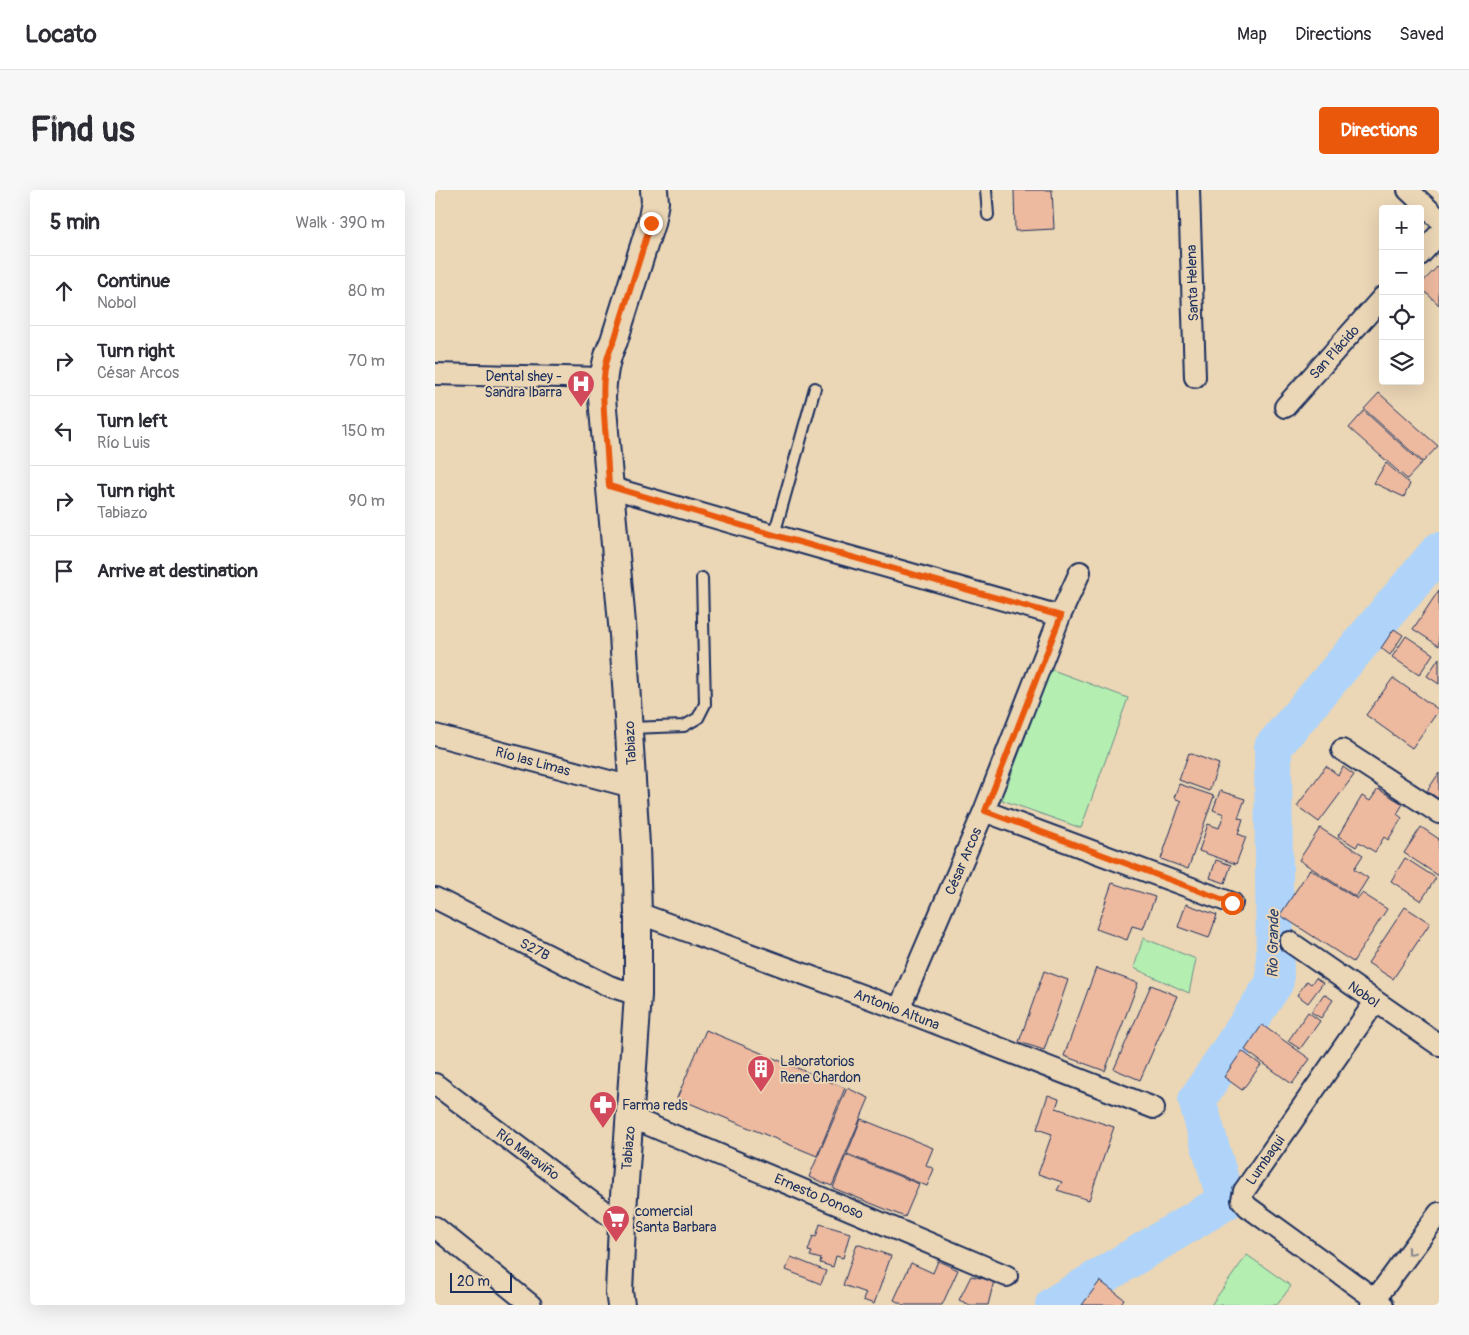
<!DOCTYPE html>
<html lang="en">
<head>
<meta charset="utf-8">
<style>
  :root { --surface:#fff; --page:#f7f7f7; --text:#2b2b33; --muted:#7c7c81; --line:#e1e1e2; --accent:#ea580c }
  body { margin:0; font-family:Pangolin,sans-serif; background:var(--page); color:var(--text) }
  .controls { position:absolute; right:15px; top:15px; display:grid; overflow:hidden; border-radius:5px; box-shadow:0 5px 20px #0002 }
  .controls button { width:45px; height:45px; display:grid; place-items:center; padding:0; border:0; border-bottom:1px solid var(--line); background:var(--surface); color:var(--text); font:25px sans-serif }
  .scale { position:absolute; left:15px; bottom:12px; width:62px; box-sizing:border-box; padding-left:5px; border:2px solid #1b2f5e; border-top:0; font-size:14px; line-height:18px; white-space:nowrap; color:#1b2f5e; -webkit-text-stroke:4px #ebd6b5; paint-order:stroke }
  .stop { position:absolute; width:15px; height:15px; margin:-11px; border:4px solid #ea580c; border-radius:50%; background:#fff }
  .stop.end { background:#ea580c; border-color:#fff; box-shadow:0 1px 5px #0008 }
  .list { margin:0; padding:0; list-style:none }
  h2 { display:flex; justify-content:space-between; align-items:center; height:65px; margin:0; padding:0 20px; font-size:21px }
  h2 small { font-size:16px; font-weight:400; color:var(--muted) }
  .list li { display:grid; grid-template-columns:32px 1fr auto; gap:15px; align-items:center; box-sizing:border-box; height:70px; padding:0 20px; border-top:1px solid var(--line) }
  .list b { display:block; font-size:19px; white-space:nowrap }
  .list p { margin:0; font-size:16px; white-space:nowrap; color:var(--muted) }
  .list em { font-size:16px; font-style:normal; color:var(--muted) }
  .icon { flex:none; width:28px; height:28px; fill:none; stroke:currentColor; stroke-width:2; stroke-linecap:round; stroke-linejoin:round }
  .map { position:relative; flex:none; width:1004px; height:1115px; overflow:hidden; border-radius:5px }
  header { display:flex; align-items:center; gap:30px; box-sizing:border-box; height:70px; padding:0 25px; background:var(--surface); border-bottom:1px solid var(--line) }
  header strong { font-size:24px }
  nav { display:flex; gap:28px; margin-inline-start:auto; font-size:18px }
  .intro { display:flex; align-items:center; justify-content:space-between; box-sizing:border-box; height:120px; padding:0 30px }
  h1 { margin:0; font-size:35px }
  .button { padding:12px 22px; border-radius:5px; background:var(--accent); color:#fff; font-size:18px; font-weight:700 }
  main { display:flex; gap:30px; padding:0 30px }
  aside { flex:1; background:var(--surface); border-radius:5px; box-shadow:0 5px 20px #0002 }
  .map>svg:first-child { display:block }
  .green { fill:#b5eeb1; stroke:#688e88 }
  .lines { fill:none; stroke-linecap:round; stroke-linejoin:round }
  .river { stroke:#b0d4f9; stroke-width:38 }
  .building { fill:#edb99f; stroke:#1b2f5e }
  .service-casing { stroke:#1b2f5e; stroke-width:14 }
  .minor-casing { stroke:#1b2f5e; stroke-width:24 }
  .tertiary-casing { stroke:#1b2f5e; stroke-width:30 }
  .service { stroke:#ebd6b5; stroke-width:10 }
  .minor { stroke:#ebd6b5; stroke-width:20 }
  .tertiary { stroke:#ebd6b5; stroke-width:26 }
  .oneway { stroke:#83828a }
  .route { stroke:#ea580c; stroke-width:6 }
  .labels { text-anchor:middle; stroke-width:4; stroke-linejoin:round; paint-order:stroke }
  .street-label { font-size:14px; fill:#1b2f5e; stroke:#ebd6b5 }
  .poi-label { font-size:14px; fill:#1b2f5e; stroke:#ebd6b5; text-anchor:start }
  .water-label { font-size:15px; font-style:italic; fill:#2a406e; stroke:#ebd6b5 }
</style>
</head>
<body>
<header>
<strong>Locato</strong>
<nav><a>Map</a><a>Directions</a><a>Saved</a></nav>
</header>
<div class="intro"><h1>Find us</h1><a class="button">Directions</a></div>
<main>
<aside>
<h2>5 min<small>Walk · 390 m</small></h2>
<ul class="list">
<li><svg class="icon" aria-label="ahead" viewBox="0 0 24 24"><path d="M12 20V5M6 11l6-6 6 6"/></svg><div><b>Continue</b><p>Nobol</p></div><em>80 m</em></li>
<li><svg class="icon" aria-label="right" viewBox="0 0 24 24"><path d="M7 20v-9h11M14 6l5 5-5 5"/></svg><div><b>Turn right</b><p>César Arcos</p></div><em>70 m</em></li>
<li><svg class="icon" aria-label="left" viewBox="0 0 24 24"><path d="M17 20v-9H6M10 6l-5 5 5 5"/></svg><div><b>Turn left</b><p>Río Luis</p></div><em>150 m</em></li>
<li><svg class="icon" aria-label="right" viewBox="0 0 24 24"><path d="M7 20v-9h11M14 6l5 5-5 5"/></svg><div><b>Turn right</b><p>Tabiazo</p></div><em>90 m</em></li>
<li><svg class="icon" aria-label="arrive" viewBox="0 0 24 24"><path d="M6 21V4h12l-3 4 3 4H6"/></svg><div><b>Arrive at destination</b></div></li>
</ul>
</aside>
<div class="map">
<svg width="1004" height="1115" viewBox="0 0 1004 1115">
  <rect width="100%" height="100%" fill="#ebd6b5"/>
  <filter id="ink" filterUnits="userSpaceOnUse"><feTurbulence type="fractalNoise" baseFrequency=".02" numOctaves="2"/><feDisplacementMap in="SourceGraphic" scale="10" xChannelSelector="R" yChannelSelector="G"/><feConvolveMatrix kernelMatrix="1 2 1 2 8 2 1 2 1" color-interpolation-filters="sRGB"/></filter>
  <g filter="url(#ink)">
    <path class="green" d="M615,479L693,508L646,638L567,610Z
      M708,748L761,769L754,803L699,778Z
      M812,1065L856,1096L842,1115H776Z"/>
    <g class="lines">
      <path class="river" d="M619,1115L791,1011L762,910L840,792L838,557L1004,361"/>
    </g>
    <path class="building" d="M579,0H617L619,39L580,41Z
      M1004,75V115L985,97V95Z
      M944,203L1003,256L988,272L929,219Z
      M929,221L987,273L972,289L914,238Z
      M951,273L975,294L969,307L939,293Z
      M1004,400V456L978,439Z
      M959,439L968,445L955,465L946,458Z
      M971,446L998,464L984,485L957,467Z
      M1004,468V494L992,486Z
      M958,488L1004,520L977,558L931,525Z
      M754,563L784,574L774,601L744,590Z
      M891,576L903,585L908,577L919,585L884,632L862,616Z
      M1004,583V609L992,601Z
      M744,594L779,606L753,679L726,669L746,611L739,608Z
      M943,599L968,614L962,624L967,628L953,650L949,647L940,662L924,652L921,657L903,646L927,606L935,611Z
      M785,601L810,609L803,628L808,629L803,644L811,647L801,674L764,661L773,634L784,638L789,624L778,620Z
      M986,637L1004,649V686L969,663Z
      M885,638L928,665L919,679L933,688L921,707L864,670Z
      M970,668L1001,688L986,711L956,691Z
      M781,670L796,675L790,693L775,688Z
      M875,679L922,709L927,703L952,719L918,772L845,725Z
      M677,693L720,707L708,739L697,736L692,750L661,739Z
      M751,714L782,725L774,748L743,737Z
      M970,717L995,733L958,789L933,773Z
      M661,778L703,793L670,881L629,866Z
      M609,781L633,790L609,860L584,852Z
      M881,788L888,793L873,813L862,805L872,791L876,794Z
      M716,795L742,806L705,890L679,879Z
      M889,804L898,810L886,828L876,822Z
      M873,822L885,831L865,859L853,851Z
      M827,835L875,869L857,894L810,860Z
      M271,840L410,898L382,966L242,908Z
      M807,861L826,875L807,900L789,887Z
      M412,898L434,908L397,996L374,987Z
      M613,905L624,909L621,918L679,937L654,1010L622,1000L627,992L603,984L617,944L602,939Z
      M426,929L498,958L491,975L499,979L492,996L412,964Z
      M411,965L484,994L470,1027L398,998Z
      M385,1034L415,1043L408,1068L401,1066L398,1077L385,1073L386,1069L375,1066L377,1062L373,1061L378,1046L381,1047Z
      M422,1054L456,1066L439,1114L428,1110L431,1103L408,1095Z
      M356,1067L391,1081L386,1094L351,1080Z
      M503,1071L523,1080L507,1115H469L459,1110L476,1073L498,1083Z
      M536,1086L559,1091L553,1115H535L524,1110Z
      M665,1091L689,1109L685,1115H647Z"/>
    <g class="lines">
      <defs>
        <path id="service" d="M551,0L553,25
          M339,345L380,198
          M195,538L249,536L263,528L270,514L267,388"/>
        <path id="minor" d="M754,0L760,187
          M973,0L1004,29
          M985,65L1004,44
          M0,184L168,188
          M850,217L948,107
          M174,297L339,345L625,426
          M0,545L197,597
          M907,560L1004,623
          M549,621L797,713
          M0,708L174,796L203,805
          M203,723L464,819L719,918
          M855,752L1004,855
          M940,812L809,1001L807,1010L813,1017L948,1115
          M464,819L549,621L625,426L645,382
          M0,894L187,1035
          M195,927L572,1086
          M0,1037L96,1115
          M936,1115L1004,1023"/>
        <path id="tertiary" d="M186,1115L184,1102L187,1035L203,805V723L201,655L188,445L167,208C168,188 170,169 179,151L216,33L220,12L219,0"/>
      </defs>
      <use href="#service" class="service-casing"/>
      <use href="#minor" class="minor-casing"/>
      <use href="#tertiary" class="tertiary-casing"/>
      <use href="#service" class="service"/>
      <use href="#minor" class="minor"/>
      <use href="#tertiary" class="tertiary"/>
    </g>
    <defs><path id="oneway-chevron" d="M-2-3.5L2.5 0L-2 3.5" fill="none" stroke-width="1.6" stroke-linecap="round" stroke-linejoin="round" transform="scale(1.25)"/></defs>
    <use class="oneway" href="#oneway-chevron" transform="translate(975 1062) rotate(127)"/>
  </g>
  <g class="lines" filter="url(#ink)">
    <path class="route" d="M216,33L179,151C165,178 168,209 170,238C172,258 173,277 174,296L339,345L626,426L550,621L797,713"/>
  </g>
  <defs>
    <symbol id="hospital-pin" viewBox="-11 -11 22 30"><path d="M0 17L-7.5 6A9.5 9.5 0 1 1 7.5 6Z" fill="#d1495b" stroke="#ebd6b5"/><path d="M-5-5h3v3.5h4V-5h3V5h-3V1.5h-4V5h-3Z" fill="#fff"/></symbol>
    <symbol id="building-pin" viewBox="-11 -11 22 30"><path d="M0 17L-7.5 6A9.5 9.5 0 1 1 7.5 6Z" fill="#d1495b" stroke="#ebd6b5"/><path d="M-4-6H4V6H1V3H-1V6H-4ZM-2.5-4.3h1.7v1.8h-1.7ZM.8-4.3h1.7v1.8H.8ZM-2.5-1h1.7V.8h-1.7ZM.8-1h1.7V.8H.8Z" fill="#fff"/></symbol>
    <symbol id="pharmacy-pin" viewBox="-11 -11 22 30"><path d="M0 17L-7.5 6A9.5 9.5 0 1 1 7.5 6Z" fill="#d1495b" stroke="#ebd6b5"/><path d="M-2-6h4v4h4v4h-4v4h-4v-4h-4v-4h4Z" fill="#fff"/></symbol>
    <symbol id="supermarket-pin" viewBox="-11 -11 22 30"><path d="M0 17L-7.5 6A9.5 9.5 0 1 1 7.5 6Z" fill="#d1495b" stroke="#ebd6b5"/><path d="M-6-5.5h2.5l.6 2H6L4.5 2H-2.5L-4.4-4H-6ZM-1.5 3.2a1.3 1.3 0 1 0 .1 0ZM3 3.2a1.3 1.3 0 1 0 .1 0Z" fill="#fff"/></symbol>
  </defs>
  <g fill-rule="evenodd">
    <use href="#hospital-pin" x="130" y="178" width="32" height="43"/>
    <use href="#building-pin" x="310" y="863" width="32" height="43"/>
    <use href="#pharmacy-pin" x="152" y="899" width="32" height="43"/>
    <use href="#supermarket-pin" x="165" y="1013" width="32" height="43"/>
  </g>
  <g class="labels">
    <g class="street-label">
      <text transform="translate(757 93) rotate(-92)" y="5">Santa Helena</text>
      <text transform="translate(899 162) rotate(-48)" y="5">San Plácido</text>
      <text transform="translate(195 553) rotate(-93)" y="5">Tabiazo</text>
      <text transform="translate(98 571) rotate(15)" y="5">Río las Limas</text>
      <text transform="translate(528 671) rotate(-67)" y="5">César Arcos</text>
      <text transform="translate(100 759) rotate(27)" y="5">S27B</text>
      <text transform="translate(929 804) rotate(35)" y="5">Nobol</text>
      <text transform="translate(462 819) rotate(21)" y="5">Antonio Altuna</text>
      <text transform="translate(193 958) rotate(-85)" y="5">Tabiazo</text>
      <text transform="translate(93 964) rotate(37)" y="5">Río Maraviño</text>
      <text transform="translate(830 970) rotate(-55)" y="5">Lumbaqui</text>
      <text transform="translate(384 1006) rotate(23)" y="5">Ernesto Donoso</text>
    </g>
    <g class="poi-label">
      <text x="127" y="191" text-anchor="end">Dental shey -<tspan x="127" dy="16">Sandra Ibarra</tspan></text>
      <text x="345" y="876">Laboratorios<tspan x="345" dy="16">Rene Chardon</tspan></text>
      <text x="187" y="920">Farma reds</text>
      <text x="200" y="1026">comercial<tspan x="200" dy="16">Santa Barbara</tspan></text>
    </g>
    <g class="water-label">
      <text transform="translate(838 754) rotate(-89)" y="5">Rio Grande</text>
    </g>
  </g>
</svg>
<div class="controls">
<button>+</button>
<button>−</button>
<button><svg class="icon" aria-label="locate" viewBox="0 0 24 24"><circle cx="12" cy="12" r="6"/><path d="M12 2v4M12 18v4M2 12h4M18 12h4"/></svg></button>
<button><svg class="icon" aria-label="layers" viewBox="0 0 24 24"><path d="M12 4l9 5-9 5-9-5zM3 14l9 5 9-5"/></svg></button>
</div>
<div class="scale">20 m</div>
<div class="stop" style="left:797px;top:713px"></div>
<div class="stop end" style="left:216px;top:33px"></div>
</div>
</main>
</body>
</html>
